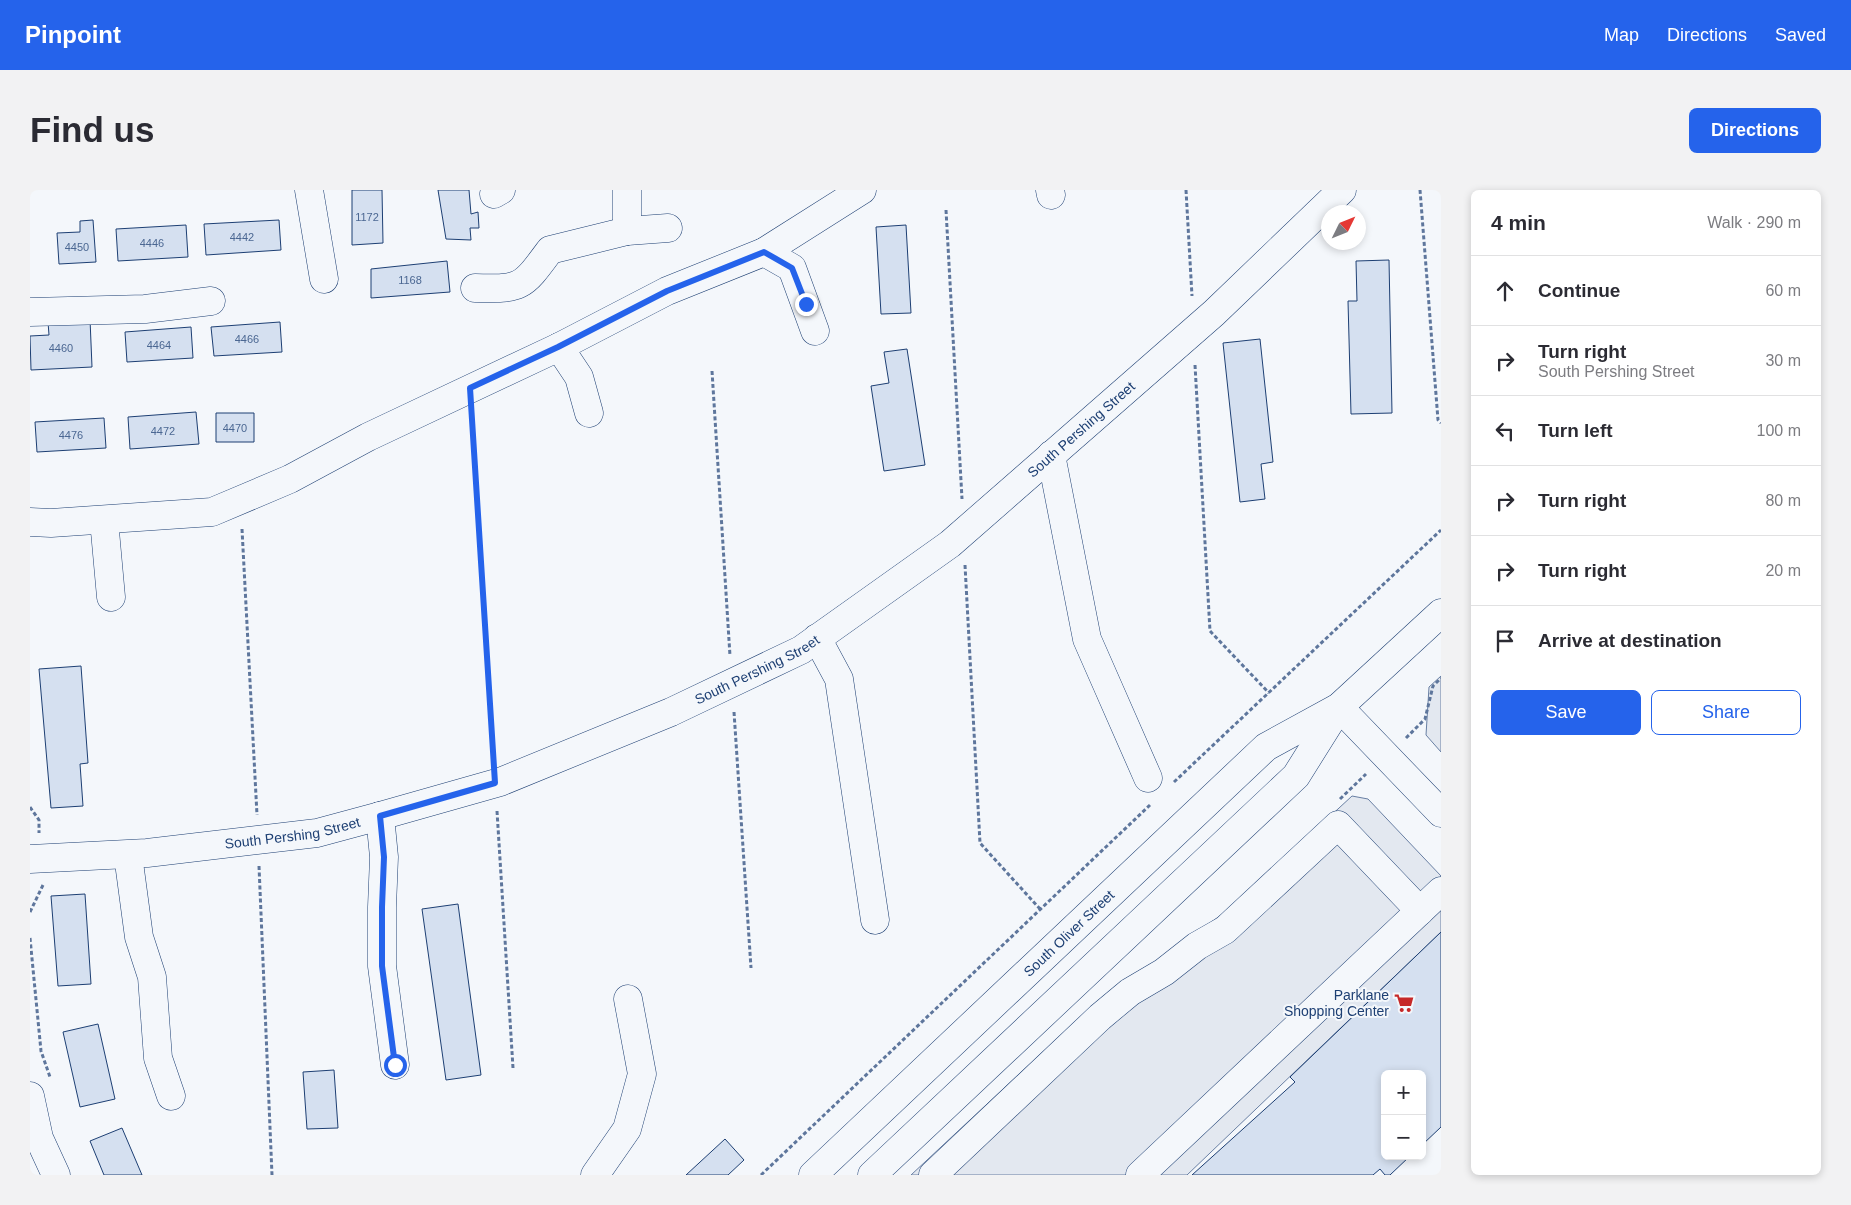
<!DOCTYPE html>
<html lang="en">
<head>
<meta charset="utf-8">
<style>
  :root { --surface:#fff; --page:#f2f2f3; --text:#2b2b33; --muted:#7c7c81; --line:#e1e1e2; --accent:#2563eb }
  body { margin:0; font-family:Helvetica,sans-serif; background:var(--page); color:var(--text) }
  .controls { position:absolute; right:15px; bottom:15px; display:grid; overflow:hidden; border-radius:8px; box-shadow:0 2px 8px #0003 }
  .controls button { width:45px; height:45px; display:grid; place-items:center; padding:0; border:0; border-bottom:1px solid var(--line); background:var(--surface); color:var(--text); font:25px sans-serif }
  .compass { position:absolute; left:1291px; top:15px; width:45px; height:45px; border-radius:50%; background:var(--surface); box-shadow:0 2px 8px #0003; rotate:47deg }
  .stop { position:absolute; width:15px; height:15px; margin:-11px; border:4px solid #2563eb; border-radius:50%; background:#fff }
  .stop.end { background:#2563eb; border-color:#fff; box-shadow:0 1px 5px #0008 }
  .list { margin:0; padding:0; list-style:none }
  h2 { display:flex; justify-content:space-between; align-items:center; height:65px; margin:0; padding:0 20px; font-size:21px }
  h2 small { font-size:16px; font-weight:400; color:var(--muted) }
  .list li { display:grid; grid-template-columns:32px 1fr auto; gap:15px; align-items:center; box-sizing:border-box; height:70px; padding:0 20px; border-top:1px solid var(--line) }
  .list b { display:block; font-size:19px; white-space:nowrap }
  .list p { margin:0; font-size:16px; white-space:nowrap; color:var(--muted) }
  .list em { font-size:16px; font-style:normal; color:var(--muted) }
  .actions { display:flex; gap:10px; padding:15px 20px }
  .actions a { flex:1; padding:11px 0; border:1px solid var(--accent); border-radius:8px; text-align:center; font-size:18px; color:var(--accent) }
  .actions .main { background:var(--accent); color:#fff }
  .icon { flex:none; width:28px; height:28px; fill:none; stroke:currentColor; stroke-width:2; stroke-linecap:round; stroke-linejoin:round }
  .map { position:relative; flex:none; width:1411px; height:985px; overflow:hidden; border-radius:8px }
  header { display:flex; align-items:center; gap:30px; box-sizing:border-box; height:70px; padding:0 25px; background:var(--accent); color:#fff }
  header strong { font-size:24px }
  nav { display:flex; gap:28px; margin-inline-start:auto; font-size:18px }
  .intro { display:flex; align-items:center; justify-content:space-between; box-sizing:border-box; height:120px; padding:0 30px }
  h1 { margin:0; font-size:35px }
  .button { padding:12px 22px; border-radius:8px; background:var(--accent); color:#fff; font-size:18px; font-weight:700 }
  main { display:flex; gap:30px; padding:0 30px }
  aside { flex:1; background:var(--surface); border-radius:8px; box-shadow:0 2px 8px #0003 }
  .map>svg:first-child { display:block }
  .parking { fill:#e3e8f0; stroke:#687fa3 }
  .building { fill:#d5e0f0; stroke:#1d3f73 }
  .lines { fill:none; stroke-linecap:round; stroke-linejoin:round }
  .minor-casing { stroke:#1d3f73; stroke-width:29 }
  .major-casing { stroke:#1d3f73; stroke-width:29 }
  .path { stroke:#5e769c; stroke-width:3; stroke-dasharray:4 2.5; stroke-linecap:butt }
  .minor { stroke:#f4f7fb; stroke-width:28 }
  .major { stroke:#f4f7fb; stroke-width:28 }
  .route { stroke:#2563eb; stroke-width:6 }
  .labels { text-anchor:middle; stroke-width:4; stroke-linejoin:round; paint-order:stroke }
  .number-label { font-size:11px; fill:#4b6792 }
  .street-label { font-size:14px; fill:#1d3f73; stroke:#f4f7fb }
  .poi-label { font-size:14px; fill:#1d3f73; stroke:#f4f7fb; text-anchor:end }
</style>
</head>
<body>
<header>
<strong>Pinpoint</strong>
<nav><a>Map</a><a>Directions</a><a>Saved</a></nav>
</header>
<div class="intro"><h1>Find us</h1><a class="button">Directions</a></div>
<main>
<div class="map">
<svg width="1411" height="985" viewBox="0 0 1411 985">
  <rect width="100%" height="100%" fill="#f4f7fb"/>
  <path class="parking" d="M1411,486V562L1396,545L1399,497Z
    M1322,606L1338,609L1411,686V742L1157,985H881L1061,817L1201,718Z"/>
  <path class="building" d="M322,0H352L353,53L322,55Z
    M408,0H439L441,24L448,22L449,38H440L441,50L416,49Z
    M63,30L66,72L29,74L27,43L50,42V31Z
    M249,30L251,60L176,65L174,34Z
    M156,35L158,67L88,71L86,39Z
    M876,35L881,123L851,124L846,37Z
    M1359,70L1362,223L1321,224L1318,111H1327L1326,71Z
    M417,71L420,102L341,108V79Z
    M60,129L62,177L1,180L0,146L19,145L18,132Z
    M250,132L252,162L184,166L181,137Z
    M161,137L163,168L97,172L95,142Z
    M1230,149L1243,272L1231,274L1235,309L1210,312L1193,153Z
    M877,159L895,275L854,281L841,196L859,193L854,162Z
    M166,222L169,254L100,259L98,227Z
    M186,223H224V252H186Z
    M74,228L76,258L7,262L5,232Z
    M51,476L58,573L50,574L53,616L21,618L9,479Z
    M55,704L61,794L28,796L21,706Z
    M428,714L451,885L416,890L392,719Z
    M1411,742V937L1392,955V884H1355V966H1380L1360,985H1355L1350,979L1343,985H1162L1265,892L1260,887Z
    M68,834L85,909L50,917L33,842Z
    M304,880L308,938L277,939L273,882Z
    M92,938L112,985H74L60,951Z
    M695,949L714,970L698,985H656Z"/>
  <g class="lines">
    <defs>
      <g id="minor">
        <path d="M279,0L294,89"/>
        <path d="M1020,0L1021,5"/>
        <path d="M464,4L471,0"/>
        <path d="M597,41L638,38"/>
        <path d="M734,62L762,78L785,141"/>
        <path d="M445,98C492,99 492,98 520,60L597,41V0"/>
        <path d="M0,122L115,119L181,111"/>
        <path d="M529,157L549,187L559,223"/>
        <path d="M1021,265L1057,449L1118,588"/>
        <path d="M74,330L81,407"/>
        <path d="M0,332L21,333L182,322L260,289L338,247L529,157L637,101L734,62L832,0"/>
        <path d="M787,448L809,489L845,730"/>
        <path d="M1309,517L1411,623"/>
        <path d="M350,626L354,667L352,717V776L365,875"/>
        <path d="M98,665L109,747L122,787L128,868L141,906"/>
        <path id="s1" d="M0,669L117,663L287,643L350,626L470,592L641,522L771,460L920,354L1184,123L1312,0"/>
        <path d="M0,906L9,948L26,985"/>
        <path d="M565,985L597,939L612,884L598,809"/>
        <path d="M903,985L1070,827L1100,802L1134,782L1167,756L1195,740L1308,635L1390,721"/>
        <path d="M1110,985L1411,701"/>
      </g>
      <g id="major">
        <path id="s2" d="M783,985L1236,557L1309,517L1411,423"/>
        <path d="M842,985L1266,586L1308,519"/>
      </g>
    </defs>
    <use href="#minor" class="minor-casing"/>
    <use href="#major" class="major-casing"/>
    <path class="path" d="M1156,0L1162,106
      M1390,0L1408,230L1411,233
      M916,20L932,309
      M1165,175L1180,441L1239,503
      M682,181L700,466
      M442,227L463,565
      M212,339L227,625
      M935,375L950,653L1010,719
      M704,522L721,778
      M1376,548L1395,529L1403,496L1411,488
      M1144,592L1411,340
      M1310,609L1336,584
      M0,617L9,630V643
      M467,621L483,878
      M229,676L242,985
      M0,722L13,695
      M0,748L11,861L20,887
      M731,985L1120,615"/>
    <use href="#minor" class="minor"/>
    <use href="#major" class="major"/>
  </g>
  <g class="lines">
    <path class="route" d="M365,875L352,776V717L354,667L350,626L465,593L440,198L528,157L637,101L734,62L762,78L776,114"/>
  </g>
  <defs>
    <symbol id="supermarket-bare" viewBox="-9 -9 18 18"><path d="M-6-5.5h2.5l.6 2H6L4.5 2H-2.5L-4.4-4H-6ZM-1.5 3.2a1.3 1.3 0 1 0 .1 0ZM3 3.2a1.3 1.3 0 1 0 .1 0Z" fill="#c62828" stroke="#f4f7fb" stroke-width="2.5" paint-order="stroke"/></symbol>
  </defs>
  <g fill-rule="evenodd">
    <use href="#supermarket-bare" x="1360" y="799" width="28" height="28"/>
  </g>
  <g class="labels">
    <g class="number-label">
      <text x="337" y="31">1172</text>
      <text x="212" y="51">4442</text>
      <text x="122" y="57">4446</text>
      <text x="47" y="61">4450</text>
      <text x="380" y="94">1168</text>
      <text x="217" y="153">4466</text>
      <text x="129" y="159">4464</text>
      <text x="31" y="162">4460</text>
      <text x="205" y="242">4470</text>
      <text x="133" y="245">4472</text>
      <text x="41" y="249">4476</text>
    </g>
    <g class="street-label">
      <text dy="5" stroke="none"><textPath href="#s1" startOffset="1164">South Pershing Street</textPath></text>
      <text dy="5" stroke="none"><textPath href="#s1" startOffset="759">South Pershing Street</textPath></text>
      <text dy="5" stroke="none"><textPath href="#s1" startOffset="264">South Pershing Street</textPath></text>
      <text dy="5" stroke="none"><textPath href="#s2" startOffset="352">South Oliver Street</textPath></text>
    </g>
    <g class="poi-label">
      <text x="1359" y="810">Parklane<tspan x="1359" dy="16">Shopping Center</tspan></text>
    </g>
  </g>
</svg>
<div class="controls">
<button>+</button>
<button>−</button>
</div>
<svg class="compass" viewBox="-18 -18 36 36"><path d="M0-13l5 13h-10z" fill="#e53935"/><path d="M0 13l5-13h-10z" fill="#7c7c81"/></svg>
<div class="stop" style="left:365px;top:875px"></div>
<div class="stop end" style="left:776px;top:114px"></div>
</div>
<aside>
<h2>4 min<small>Walk · 290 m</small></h2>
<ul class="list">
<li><svg class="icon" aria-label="ahead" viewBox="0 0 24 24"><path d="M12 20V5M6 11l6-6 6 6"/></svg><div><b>Continue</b></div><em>60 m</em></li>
<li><svg class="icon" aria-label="right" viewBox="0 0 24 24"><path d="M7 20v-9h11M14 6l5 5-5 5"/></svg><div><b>Turn right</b><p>South Pershing Street</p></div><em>30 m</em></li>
<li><svg class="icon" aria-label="left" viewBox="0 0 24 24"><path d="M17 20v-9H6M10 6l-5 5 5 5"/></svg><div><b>Turn left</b></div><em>100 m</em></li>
<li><svg class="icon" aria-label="right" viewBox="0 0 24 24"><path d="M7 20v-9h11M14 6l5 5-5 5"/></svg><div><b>Turn right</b></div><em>80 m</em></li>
<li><svg class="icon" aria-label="right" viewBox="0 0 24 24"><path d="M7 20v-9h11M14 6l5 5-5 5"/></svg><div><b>Turn right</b></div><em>20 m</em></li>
<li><svg class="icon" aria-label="arrive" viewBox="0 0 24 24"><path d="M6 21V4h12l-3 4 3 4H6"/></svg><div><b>Arrive at destination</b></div></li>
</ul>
<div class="actions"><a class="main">Save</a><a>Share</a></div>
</aside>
</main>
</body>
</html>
